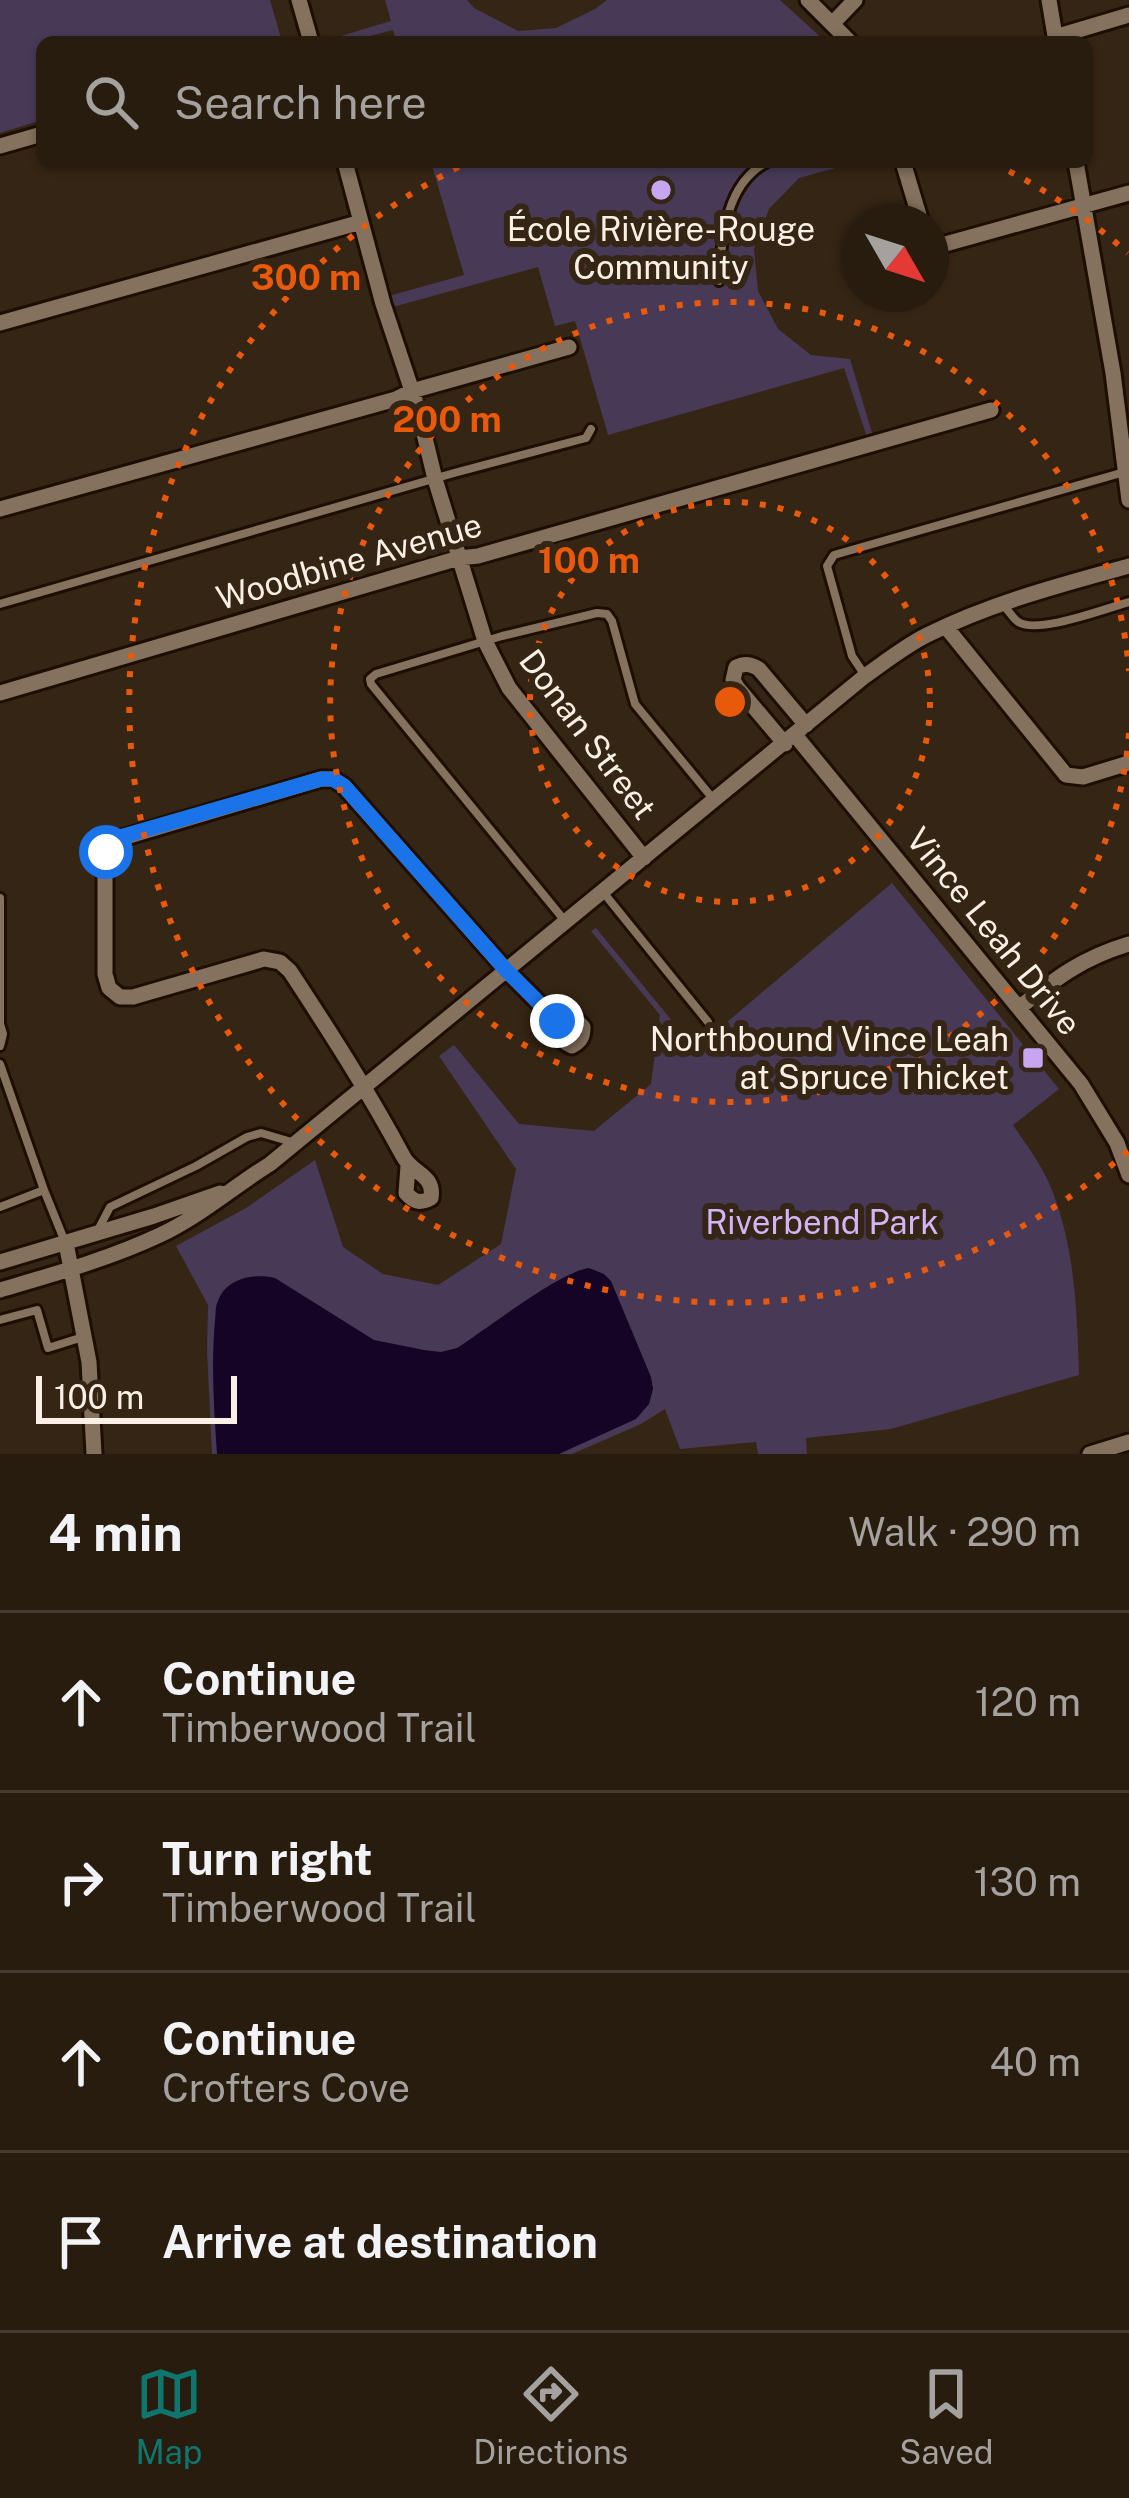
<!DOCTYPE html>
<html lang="en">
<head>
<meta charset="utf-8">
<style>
  :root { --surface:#281c0f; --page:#34291d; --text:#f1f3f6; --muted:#a5a19e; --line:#443a2f; --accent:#0f766e }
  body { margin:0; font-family:"Public Sans",sans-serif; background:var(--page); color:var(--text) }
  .compass { position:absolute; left:841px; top:204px; width:108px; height:108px; border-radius:50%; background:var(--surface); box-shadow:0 3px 9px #0004; rotate:129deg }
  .scale { position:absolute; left:36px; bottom:30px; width:201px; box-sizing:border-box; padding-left:12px; border:6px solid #fbf0e5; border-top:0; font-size:33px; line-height:42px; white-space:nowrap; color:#fbf0e5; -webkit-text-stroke:9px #352514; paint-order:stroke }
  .stop { position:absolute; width:36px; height:36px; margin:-27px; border:9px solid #1a73e8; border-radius:50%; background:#fff }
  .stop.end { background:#1a73e8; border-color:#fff; box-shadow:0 3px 12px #0008 }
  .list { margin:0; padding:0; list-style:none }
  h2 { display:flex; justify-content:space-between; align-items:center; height:156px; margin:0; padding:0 48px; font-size:51px }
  h2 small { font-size:39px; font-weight:400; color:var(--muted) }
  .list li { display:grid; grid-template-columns:78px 1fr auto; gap:36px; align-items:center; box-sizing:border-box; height:180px; padding:0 48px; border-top:3px solid var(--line) }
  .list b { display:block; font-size:45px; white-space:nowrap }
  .list p { margin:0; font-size:39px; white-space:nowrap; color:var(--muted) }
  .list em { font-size:39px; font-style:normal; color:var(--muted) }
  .icon { flex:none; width:66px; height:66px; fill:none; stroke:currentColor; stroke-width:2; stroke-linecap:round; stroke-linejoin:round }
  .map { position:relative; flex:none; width:1129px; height:1454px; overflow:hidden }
  .search { position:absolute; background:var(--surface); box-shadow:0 3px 9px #0004; left:36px; right:36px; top:36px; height:132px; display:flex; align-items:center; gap:30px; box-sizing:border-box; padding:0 42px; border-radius:18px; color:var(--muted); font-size:45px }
  .sheet { height:876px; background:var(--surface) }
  nav { display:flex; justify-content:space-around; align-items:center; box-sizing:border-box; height:168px; border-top:3px solid var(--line); background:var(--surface); font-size:33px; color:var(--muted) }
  nav a { display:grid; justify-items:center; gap:6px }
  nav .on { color:var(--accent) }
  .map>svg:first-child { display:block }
  .green { fill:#483a57 }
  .water { fill:#160426 }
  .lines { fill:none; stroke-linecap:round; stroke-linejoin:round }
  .lane-casing { stroke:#1d0e01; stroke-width:14 }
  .street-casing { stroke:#1d0e01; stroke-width:21 }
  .lane { stroke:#84715e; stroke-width:8 }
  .street { stroke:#84715e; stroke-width:15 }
  .route { stroke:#1a73e8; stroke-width:15 }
  .ring { fill:none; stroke:#e8590c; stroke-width:6; stroke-dasharray:6 12 }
  .poi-dot { fill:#c8a6ef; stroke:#352514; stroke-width:4.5 }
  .labels { text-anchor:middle; stroke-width:12; stroke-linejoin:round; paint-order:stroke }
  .poi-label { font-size:33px; fill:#fbf0e5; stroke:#352514 }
  .street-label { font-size:33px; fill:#fbf0e5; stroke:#352514 }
  .park-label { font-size:33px; fill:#d3b4f7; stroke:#352514 }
  .centre { fill:#e8590c; stroke:#352514; stroke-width:6 }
  .ring-label { font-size:36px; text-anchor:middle; font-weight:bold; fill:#e8590c; stroke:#352514; stroke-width:12; stroke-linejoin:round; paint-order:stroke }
</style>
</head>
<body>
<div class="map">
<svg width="1129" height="1454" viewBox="0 0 1129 1454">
  <rect width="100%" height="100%" fill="#352514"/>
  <path class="green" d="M0,0H270L282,42H42V120L0,133Z
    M385,0H467L474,8L518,31L556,28L595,9L607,0H780L826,42H397L393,30L346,42H321L391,21Z
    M431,162H857L799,178L769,209L754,249L758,291L778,329L811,355L850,359L873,436L872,444L867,437L844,368L608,435L575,321L555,326L538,267L389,308L385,297L464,275Z
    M892,883L1059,1089L1013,1125C1025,1143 1039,1161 1048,1181C1075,1241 1077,1310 1079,1375L891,1429L806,1438L807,1454H758L756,1442L680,1449L665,1409L641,1424L572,1454H212L207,1351L208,1305L176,1246L246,1208L315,1160L343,1247L383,1274L438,1285L501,1244L516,1169L439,1056L454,1045L519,1124L594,1131L651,1084L660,1015L591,931L596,928L695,1049Z"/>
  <path class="water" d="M589,1268L604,1274L611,1281L651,1377L653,1389L649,1404L636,1419L559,1454H217C214,1410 211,1364 215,1320C216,1313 215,1307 218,1301C226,1278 255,1273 275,1278L374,1340L424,1350L441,1352L457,1348C487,1329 559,1272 589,1268Z"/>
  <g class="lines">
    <defs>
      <path id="lane" d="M719,281C722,238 725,184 767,162
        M0,604L454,473L586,438L591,429
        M1004,606C1009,611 1012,617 1017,621C1034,636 1107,608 1129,602
        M864,674L852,656L827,566L834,555L1128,471
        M603,892L708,1022
        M0,898V1024L3,1034L0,1046
        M565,921L371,684L370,679L376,674L502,636L597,613L607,614L612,621L635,704L714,800
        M0,1064L44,1190
        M0,1207L44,1190L65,1242
        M98,1230L110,1207L196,1166L247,1137L261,1133L295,1143
        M0,1320L37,1310L48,1348L83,1337"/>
      <path id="street" d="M299,0L311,42
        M808,0L850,42
        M1049,0L1056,42
        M833,23L855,0
        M1055,37L1129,15
        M0,146L42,134
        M345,162L383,304L418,409L435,479L485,641L509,688L644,858
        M903,162L921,222
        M1076,162L1113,373L1129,500
        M931,248L1129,193
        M854,264L859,263
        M0,323L361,222
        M0,509L396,399L412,391L569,347
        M946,627L1066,775L1083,777L1129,763
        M0,693L459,558L478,556L991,410
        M795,735L1081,1084L1117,1143L1129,1175
        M785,744L737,687L733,680L736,667C745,663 751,664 759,669L806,725
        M1019,1008C1056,978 1082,958 1129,944
        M408,1166L406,1193C414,1202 420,1204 431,1198C435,1174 412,1174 403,1156C368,1091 330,1032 290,971L280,962L264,959L133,997H120L109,988L105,974V852L112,841L321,779H333L344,786L506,970L557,1021L575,1019L583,1027C583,1037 581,1041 572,1046C560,1041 557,1033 557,1021
        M66,1243L89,1362L94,1454
        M0,1262L154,1216L220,1193
        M0,1290C54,1274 109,1259 160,1235C199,1217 233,1187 270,1164L865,676C885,662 905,646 927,635C991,603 1060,585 1129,566
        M1090,1454L1129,1442"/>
    </defs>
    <use href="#lane" class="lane-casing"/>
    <use href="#street" class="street-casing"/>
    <use href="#lane" class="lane"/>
    <use href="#street" class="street"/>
  </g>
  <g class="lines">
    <path class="route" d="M106,852L112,842L120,837L321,779H333L344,786L506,970L557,1021"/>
  </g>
  <g class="ring">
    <circle cx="730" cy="702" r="200"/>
    <path d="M1129 733A400 400 0 1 1 1129 671"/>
    <path d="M1128 1151A600 600 0 1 1 467 163M993 163A600 600 0 0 1 1128 253"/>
  </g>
  <g class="poi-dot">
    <circle cx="661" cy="190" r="12"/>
    <rect x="1021" y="1046" width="24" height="24" rx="6"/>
  </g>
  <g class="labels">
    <g class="poi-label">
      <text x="661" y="241">École Rivière-Rouge<tspan x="661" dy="38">Community</tspan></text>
      <text x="1009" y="1051" text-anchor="end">Northbound Vince Leah<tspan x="1009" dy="38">at Spruce Thicket</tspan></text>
    </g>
    <g class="street-label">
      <text transform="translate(349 561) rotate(-16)" y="12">Woodbine Avenue</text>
      <text transform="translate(588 734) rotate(53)" y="12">Donan Street</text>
      <text transform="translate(994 931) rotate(51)" y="12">Vince Leah Drive</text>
    </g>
    <g class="park-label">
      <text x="822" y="1234">Riverbend Park</text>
    </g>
  </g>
  <circle cx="730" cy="702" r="18" class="centre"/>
  <g class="ring-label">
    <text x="306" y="290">300 m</text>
    <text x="447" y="432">200 m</text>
    <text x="589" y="573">100 m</text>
  </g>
</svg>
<svg class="compass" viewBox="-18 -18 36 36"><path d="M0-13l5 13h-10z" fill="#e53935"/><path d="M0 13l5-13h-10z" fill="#a5a19e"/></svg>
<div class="scale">100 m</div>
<div class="stop" style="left:106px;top:852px"></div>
<div class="stop end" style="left:557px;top:1021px"></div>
<div class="search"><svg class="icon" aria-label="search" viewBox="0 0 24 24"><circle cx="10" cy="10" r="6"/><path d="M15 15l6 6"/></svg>Search here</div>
</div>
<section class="sheet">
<h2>4 min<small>Walk · 290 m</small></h2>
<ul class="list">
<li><svg class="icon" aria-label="ahead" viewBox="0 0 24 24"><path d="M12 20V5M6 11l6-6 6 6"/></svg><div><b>Continue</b><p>Timberwood Trail</p></div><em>120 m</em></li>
<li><svg class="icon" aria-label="right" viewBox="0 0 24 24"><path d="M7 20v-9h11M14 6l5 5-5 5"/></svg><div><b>Turn right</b><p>Timberwood Trail</p></div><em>130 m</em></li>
<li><svg class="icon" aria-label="ahead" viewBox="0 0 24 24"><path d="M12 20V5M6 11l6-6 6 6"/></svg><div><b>Continue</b><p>Crofters Cove</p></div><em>40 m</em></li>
<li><svg class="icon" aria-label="arrive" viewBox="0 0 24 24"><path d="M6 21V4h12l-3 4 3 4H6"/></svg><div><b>Arrive at destination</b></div></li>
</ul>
</section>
<nav>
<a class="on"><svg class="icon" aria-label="map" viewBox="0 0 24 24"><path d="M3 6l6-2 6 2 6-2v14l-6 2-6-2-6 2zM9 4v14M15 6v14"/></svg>Map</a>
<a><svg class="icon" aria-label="directions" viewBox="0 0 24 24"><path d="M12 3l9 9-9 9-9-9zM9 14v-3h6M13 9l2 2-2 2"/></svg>Directions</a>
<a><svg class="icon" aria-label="saved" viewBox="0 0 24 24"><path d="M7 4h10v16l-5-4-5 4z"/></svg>Saved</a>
</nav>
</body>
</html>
